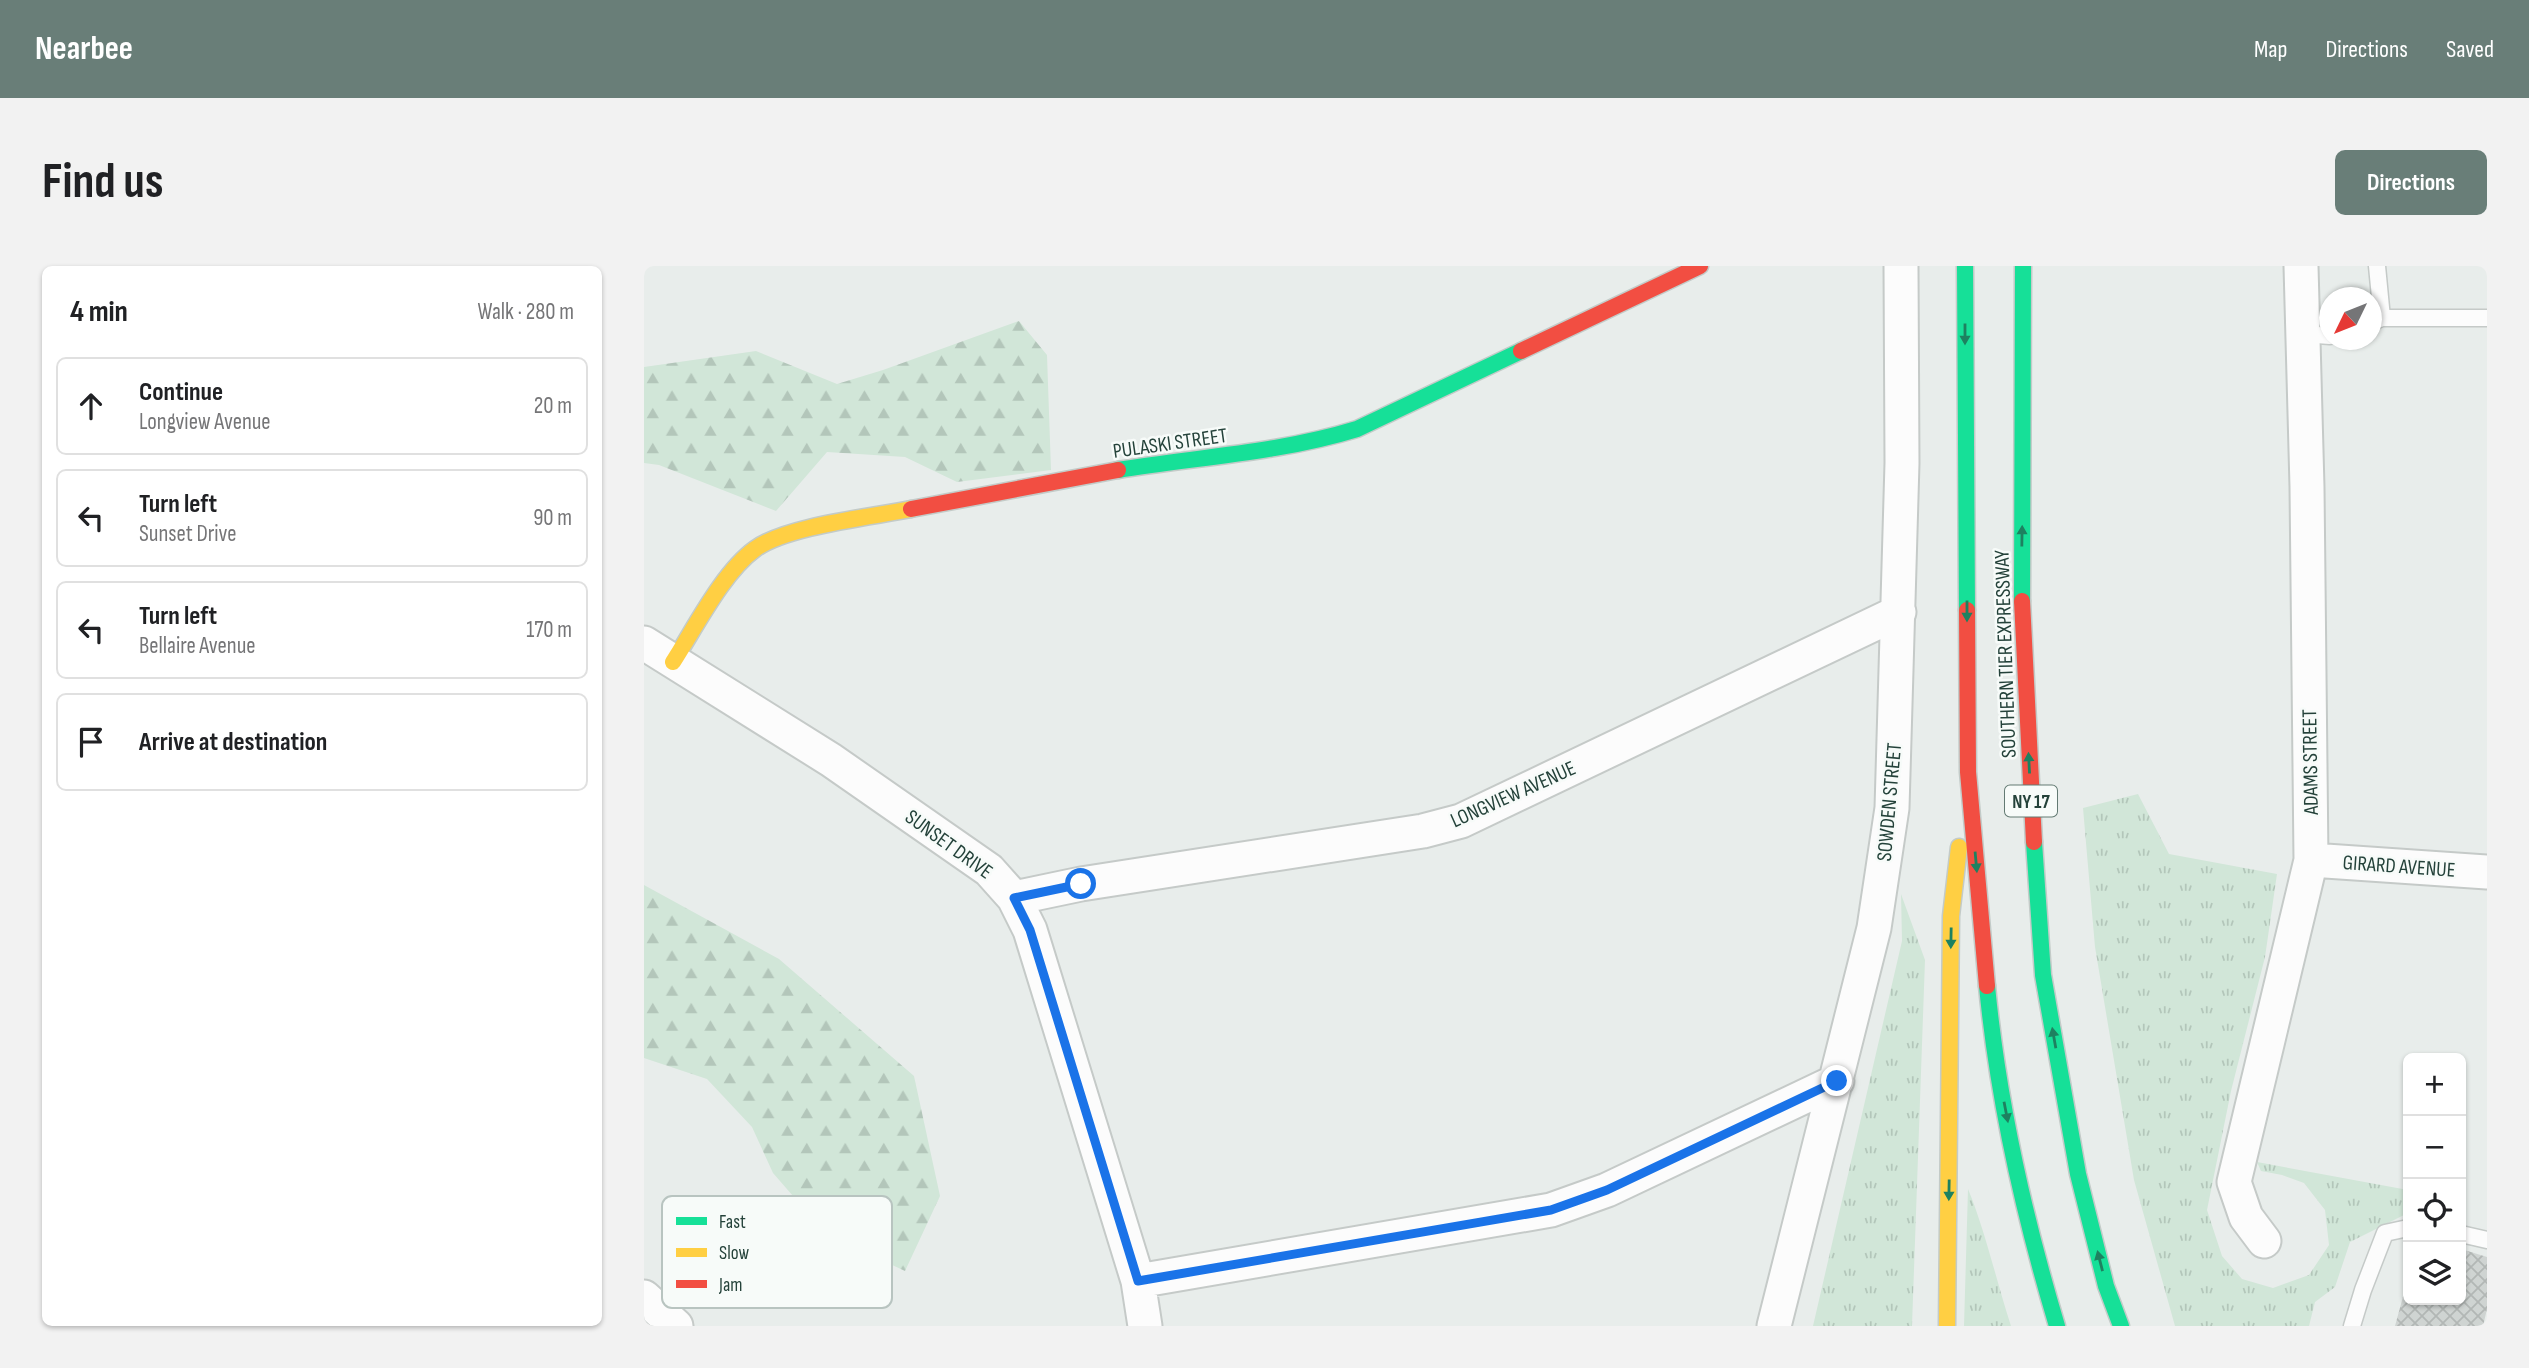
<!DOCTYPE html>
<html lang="en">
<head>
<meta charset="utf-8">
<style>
  :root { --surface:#fff; --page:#f2f2f2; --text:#202124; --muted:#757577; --line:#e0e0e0; --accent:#697e78 }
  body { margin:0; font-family:"Sofia Sans Condensed",sans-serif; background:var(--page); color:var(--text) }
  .controls { position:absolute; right:21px; bottom:21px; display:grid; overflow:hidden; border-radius:10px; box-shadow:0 2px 5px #0004 }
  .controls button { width:63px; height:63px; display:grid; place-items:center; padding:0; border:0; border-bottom:2px solid var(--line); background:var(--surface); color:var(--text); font:35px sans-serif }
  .compass { position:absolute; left:1675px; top:21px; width:63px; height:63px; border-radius:50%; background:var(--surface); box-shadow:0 2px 5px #0004; rotate:227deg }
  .stop { position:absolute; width:21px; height:21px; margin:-16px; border:5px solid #1a73e8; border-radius:50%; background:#fff }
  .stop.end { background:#1a73e8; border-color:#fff; box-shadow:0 2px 7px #0008 }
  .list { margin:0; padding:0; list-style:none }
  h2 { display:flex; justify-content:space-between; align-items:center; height:91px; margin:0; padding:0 28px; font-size:30px }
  h2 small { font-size:23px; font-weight:400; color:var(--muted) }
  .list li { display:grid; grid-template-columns:46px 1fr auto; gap:21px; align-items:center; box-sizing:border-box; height:98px; margin:0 14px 14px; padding:0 14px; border:2px solid var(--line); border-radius:10px }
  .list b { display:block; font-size:26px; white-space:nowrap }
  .list p { margin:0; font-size:23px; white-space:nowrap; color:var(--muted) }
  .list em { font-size:23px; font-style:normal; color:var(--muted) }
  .icon { flex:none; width:38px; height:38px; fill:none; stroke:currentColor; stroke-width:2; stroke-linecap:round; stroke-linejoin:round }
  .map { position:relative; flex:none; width:1843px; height:1060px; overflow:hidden; border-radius:10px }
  header { display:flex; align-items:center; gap:42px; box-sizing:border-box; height:98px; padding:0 35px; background:var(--accent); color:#fff }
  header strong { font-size:33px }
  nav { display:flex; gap:38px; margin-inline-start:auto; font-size:24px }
  .intro { display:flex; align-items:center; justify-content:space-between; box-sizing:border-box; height:168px; padding:0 42px }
  h1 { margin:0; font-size:49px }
  .button { padding:18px 32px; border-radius:10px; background:var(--accent); color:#fff; font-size:24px; font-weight:700 }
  main { display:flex; gap:42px; padding:0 42px }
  aside { flex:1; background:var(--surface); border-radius:10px; box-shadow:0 2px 5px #0004 }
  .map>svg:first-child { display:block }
  .grass { fill:url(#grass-tufts) }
  .forest { fill:url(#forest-firs) }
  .building { fill:url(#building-cross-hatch) }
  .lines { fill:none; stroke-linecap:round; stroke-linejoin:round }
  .lane-casing { stroke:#c5cac8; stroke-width:19 }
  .street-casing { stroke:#c5cac8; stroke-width:37 }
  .fast-casing { stroke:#c3cbc8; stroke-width:19 }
  .slow-casing { stroke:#c3cbc8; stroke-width:19 }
  .jam-casing { stroke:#c3cbc8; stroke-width:19 }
  .lane { stroke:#fcfcfc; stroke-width:16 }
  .street { stroke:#fcfcfc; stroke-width:33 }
  .fast { stroke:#16e098; stroke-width:16 }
  .slow { stroke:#ffcf43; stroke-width:16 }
  .jam { stroke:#f24e42; stroke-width:16 }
  .oneway { fill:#1e8160 }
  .route { stroke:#1a73e8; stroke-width:9 }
  .labels { text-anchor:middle; stroke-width:5; stroke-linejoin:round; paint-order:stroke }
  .shield { fill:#f7fbf9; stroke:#637a73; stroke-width:2 }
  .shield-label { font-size:19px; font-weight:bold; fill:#24423a }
  .street-label { font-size:21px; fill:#24423a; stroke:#f7fbf9 }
  .key { fill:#f7fbf9; stroke:#b8c4c0; stroke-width:2 }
  .key-label { font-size:19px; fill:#24423a }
</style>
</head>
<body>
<header>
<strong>Nearbee</strong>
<nav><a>Map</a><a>Directions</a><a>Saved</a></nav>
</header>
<div class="intro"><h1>Find us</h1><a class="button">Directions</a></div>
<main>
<aside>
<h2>4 min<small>Walk · 280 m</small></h2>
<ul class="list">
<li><svg class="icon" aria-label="ahead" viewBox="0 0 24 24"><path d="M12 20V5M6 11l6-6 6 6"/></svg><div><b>Continue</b><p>Longview Avenue</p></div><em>20 m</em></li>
<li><svg class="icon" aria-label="left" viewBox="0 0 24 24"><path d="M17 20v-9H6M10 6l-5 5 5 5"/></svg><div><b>Turn left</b><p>Sunset Drive</p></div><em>90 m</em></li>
<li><svg class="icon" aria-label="left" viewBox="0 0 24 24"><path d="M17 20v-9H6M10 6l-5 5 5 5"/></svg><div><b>Turn left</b><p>Bellaire Avenue</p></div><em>170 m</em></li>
<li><svg class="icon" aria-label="arrive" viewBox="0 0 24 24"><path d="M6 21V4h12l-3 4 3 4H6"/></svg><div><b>Arrive at destination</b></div></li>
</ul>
</aside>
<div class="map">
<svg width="1843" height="1060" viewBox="0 0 1843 1060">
  <defs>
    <pattern id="grass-tufts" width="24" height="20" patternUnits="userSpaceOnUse" patternTransform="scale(1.75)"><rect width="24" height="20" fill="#d1e6d8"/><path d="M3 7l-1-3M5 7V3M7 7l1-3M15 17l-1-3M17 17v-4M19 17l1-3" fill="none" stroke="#b3c6ba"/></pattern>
    <pattern id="forest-firs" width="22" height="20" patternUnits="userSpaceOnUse" patternTransform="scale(1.75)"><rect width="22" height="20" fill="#d1e6d8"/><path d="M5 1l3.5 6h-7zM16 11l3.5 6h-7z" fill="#b3c6ba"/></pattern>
    <pattern id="building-cross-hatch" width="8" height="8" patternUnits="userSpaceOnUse" patternTransform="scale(1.75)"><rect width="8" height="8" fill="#cfd4d2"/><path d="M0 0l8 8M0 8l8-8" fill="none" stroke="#b2b7b5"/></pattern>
  </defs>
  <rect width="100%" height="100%" fill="#e8edeb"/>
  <path class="grass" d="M1494,528L1525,588L1633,608L1621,691L1587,825L1563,944L1578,990L1598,1013L1629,1022L1665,1009L1685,979L1681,944L1660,917L1638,909L1617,905L1613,896L1764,924V947L1706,976L1691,1021L1671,1036L1665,1060H1531L1490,914L1451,681L1439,542Z
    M1257,628L1281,694L1268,1060H1169L1258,675Z
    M1324,923C1342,967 1352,1014 1367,1060H1320Z"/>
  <path class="forest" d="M375,55L403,89L407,204L313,216L261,191L183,186L132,245L15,199L0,197V101L112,85L193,118L239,104Z
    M0,619L135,693L270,810L296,930L261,1005L182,968L129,907L108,861L63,813L0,792Z"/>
  <path class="building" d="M1817,983L1843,991V1043L1839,1060H1751L1763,1016L1764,1034H1817Z"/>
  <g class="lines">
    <defs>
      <path id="lane" d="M1733,0L1738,52
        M1728,56L1738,52H1843
        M1660,68L1686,70
        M1817,968L1843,974
        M1708,1060L1719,1024L1741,967L1764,962"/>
      <path id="street" d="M0,377L187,494L345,604L370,632L386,664L494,1015L501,1060
        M1667,594L1843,606
        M370,632L437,618L779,565L817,555L1255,346
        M1620,975L1602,951L1590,916L1667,594L1663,221L1657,0
        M494,1015L907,944L963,924L1193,815
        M0,1031L32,1060
        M1130,1060L1230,662L1248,542L1258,197L1257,0"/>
      <path id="fast" d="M1321,0L1323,344
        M474,204C554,191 635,187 713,163L877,85
        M1378,335L1379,0
        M1390,576L1399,709L1434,908L1462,1020L1477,1060
        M1343,720C1354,835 1380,950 1413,1060"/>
      <path id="slow" d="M29,396C51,362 79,306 111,283C142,260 227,251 267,243
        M1303,1060L1307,650L1315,581"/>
      <path id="jam" d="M877,85L1056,0
        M267,243L474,204
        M1378,335L1390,576
        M1323,344L1324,506L1343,720"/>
    </defs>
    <use href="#lane" class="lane-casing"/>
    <use href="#street" class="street-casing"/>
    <use href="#fast" class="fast-casing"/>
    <use href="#slow" class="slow-casing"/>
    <use href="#jam" class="jam-casing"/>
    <use href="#lane" class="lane"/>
    <use href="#street" class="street"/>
    <use href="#fast" class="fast"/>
    <use href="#slow" class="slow"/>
    <use href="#jam" class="jam"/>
  </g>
  <defs><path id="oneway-solid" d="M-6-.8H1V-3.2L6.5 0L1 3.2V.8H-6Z" transform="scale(1.75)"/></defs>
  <g class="oneway">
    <use href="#oneway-solid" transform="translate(1321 68) rotate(90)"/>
    <use href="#oneway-solid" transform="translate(1378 270) rotate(-89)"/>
    <use href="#oneway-solid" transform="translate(1323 345) rotate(90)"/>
    <use href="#oneway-solid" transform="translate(1385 497) rotate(-93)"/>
    <use href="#oneway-solid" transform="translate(1332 596) rotate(85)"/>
    <use href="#oneway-solid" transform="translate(1307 672) rotate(91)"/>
    <use href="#oneway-solid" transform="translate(1410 772) rotate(-100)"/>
    <use href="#oneway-solid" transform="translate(1362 846) rotate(79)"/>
    <use href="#oneway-solid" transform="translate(1305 924) rotate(91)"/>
    <use href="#oneway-solid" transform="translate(1456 995) rotate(-104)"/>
  </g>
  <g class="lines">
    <path class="route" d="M437,618L370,632L386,664L494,1015L907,944L963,924L1193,815"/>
  </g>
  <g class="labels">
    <rect class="shield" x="1361" y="519.5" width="52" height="31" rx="5"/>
    <g class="shield-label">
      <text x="1387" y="542">NY 17</text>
    </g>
    <g class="street-label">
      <text transform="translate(526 177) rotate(-8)" y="7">PULASKI STREET</text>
      <text transform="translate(1361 388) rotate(-92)" y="7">SOUTHERN TIER EXPRESSWAY</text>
      <text transform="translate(1666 496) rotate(-91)" y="7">ADAMS STREET</text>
      <text transform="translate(869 528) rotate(-24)" y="7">LONGVIEW AVENUE</text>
      <text transform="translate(1245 536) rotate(-85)" y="7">SOWDEN STREET</text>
      <text transform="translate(305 578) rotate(36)" y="7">SUNSET DRIVE</text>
      <text transform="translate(1755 600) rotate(4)" y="7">GIRARD AVENUE</text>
    </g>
  </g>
  <rect x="18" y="930" width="230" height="112" rx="10" class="key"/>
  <rect x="32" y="951" width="31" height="8" fill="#16e098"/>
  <rect x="32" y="982" width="31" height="9" fill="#ffcf43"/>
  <rect x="32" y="1014" width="31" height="8" fill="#f24e42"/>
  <g class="key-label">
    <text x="75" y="962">Fast</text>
    <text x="75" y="993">Slow</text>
    <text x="75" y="1025">Jam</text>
  </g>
</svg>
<div class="controls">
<button>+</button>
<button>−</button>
<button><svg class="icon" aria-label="locate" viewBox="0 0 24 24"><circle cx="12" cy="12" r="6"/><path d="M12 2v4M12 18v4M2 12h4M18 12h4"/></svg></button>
<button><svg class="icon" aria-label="layers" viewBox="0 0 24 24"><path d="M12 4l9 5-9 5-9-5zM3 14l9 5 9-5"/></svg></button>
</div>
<svg class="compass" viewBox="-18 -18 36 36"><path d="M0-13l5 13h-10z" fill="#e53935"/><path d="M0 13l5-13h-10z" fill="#757577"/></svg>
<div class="stop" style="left:437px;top:618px"></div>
<div class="stop end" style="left:1193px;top:815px"></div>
</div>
</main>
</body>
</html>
